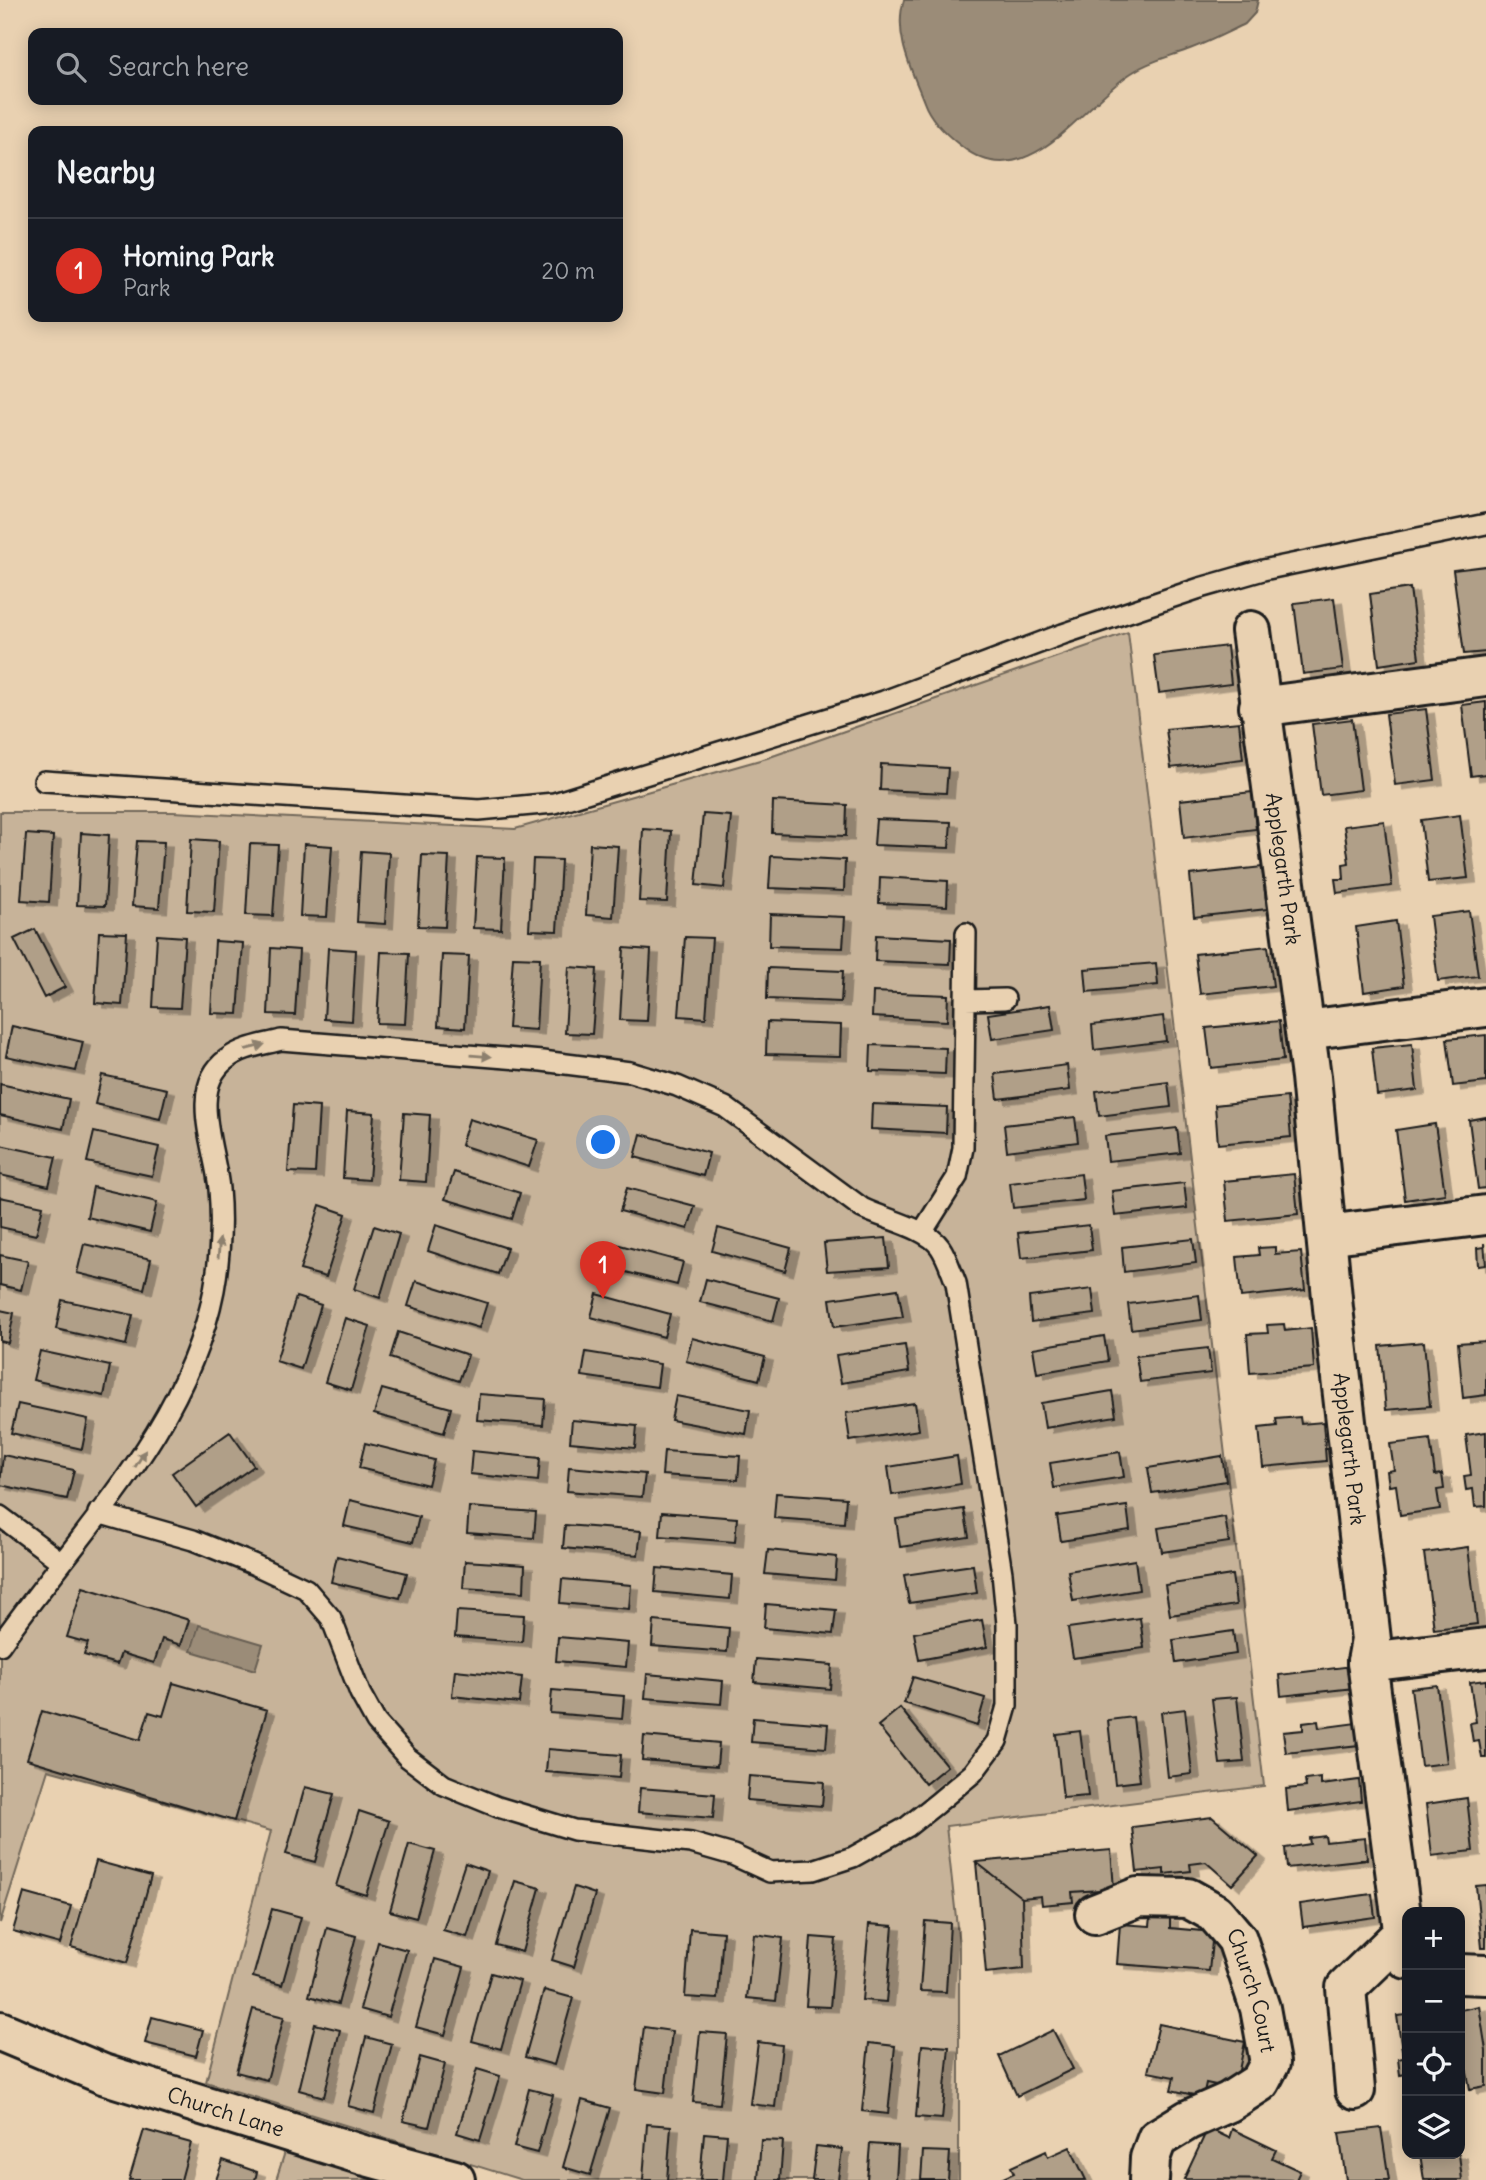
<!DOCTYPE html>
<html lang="en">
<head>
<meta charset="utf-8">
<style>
  :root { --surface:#171b24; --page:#20242c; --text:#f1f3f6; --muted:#9ea1a6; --line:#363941; --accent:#d93025 }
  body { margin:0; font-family:Delius,sans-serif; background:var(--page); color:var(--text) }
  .controls { position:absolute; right:21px; bottom:21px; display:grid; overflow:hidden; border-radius:14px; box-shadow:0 4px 18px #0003 }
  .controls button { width:63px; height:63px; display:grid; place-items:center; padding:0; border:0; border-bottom:2px solid var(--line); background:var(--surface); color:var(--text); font:35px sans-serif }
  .you { position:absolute; left:604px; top:1143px; width:24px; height:24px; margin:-18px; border:5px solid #fff; border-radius:50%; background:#1a73e8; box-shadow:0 0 0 10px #1a73e833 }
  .badge { display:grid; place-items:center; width:46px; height:46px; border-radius:50%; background:var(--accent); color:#fff; font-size:23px; font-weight:700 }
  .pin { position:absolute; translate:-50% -58px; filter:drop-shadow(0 2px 4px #0008) }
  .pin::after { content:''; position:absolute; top:37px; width:24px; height:21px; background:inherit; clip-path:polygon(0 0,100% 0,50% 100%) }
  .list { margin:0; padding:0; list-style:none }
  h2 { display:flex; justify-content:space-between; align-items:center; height:91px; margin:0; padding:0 28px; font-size:30px }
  h2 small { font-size:23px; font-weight:400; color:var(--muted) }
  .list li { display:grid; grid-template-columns:46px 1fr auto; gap:21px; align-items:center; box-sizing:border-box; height:105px; padding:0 28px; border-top:2px solid var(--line) }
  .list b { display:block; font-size:26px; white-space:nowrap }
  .list p { margin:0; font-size:23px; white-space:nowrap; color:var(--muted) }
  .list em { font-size:23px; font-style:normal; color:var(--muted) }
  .icon { flex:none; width:38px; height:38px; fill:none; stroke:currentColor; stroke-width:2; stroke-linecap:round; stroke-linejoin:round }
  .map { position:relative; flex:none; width:1486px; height:2180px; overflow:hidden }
  .search { position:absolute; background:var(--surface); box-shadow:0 4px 18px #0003; left:28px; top:28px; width:595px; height:77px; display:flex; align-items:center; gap:18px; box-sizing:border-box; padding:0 24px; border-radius:14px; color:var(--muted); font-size:26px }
  .panel { position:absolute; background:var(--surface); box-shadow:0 4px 18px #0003; left:28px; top:126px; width:595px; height:196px; border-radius:14px }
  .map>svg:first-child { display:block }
  .green { fill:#c7b399; stroke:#72685a; stroke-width:2 }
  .water { fill:#9b8c78; stroke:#685f53; stroke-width:2 }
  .building { fill:#b09f88; stroke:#1c1c1c; stroke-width:2; filter:url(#shadow) }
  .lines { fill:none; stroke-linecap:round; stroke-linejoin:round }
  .service-casing { stroke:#1c1c1c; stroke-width:24 }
  .minor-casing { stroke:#1c1c1c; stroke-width:44 }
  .service { stroke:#e9d1b1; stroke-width:19 }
  .minor { stroke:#e9d1b1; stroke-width:38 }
  .oneway { fill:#8d806e }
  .labels { text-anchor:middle; stroke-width:7; stroke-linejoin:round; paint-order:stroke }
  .street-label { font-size:21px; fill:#1c1c1c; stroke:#e9d1b1 }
</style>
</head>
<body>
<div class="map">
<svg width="1486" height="2180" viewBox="0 0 1486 2180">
  <defs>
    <filter id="shadow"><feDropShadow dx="8" dy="4.5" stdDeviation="0" flood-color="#0004"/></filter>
  </defs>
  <rect width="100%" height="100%" fill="#e9d1b1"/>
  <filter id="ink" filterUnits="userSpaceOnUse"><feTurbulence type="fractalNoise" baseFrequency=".0143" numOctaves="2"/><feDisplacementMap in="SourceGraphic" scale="14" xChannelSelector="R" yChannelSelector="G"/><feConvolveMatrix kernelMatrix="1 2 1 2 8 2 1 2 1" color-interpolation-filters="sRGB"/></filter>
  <g filter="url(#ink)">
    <path class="green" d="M1128,632L1264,1786L946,1826L959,1945V2180H522L206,2082L271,1831L48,1770L0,1923V812H173L515,829L767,758Z
      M285,2152L398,2180H276Z"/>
    <path class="water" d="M904,0H1258L1255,13L1245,24C1226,33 1207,43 1187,50C1169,57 1149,61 1133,72C1082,103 1028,200 961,146C948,136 930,119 924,102C912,71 893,34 904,0Z
      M199,1625L263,1644L255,1670L191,1651Z"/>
    <path class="building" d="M1486,566V652L1464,654L1453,570Z
      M1410,588L1419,659L1379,665L1370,594Z
      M1334,598L1343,669L1303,674L1294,603Z
      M1227,646L1231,684L1159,693L1154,655Z
      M1486,702V774L1471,776L1462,705Z
      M1426,709L1435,780L1395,785L1386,714Z
      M1352,719L1361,790L1321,795L1312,724Z
      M1239,722L1243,759L1171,768L1166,729Z
      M881,764L948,768L946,793L880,790Z
      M1252,792L1256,829L1184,838L1180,800Z
      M773,801L847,805L846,836L772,833Z
      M703,814L731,816L724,888L696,885Z
      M1460,815L1468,878L1428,882L1421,820Z
      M876,819L951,822L949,848L874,845Z
      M1384,821L1392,886L1337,893L1335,879H1344L1343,864L1349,863L1344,826Z
      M643,829L671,831L667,902L639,901Z
      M81,833L109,835L105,906L77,905Z
      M26,834L53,836L49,902L21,900Z
      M191,839L219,841L214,912L187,911Z
      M137,841L164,842L159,908L132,906Z
      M250,844L278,845L273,916L246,915Z
      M304,844L332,846L327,917L300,916Z
      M590,844L618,846L613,917L586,915Z
      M361,851L389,853L385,924L357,922Z
      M422,855L449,856L445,927L418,926Z
      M771,856L845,860L844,891L769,888Z
      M477,857L505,858L501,929L473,928Z
      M533,859L561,860L557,931L529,930Z
      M1262,867L1267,909L1194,917L1190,875Z
      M880,877L948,881L947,906L879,903Z
      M1469,911L1478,976L1438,981L1430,916Z
      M770,914L845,917L843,948L769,946Z
      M1396,921L1404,986L1364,992L1356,927Z
      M35,929L65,987L44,998L14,939Z
      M99,932L127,933L122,1005L95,1003Z
      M157,935L185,937L180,1008L153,1007Z
      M876,935L951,939L950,964L875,961Z
      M685,937L712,938L706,1018L679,1016Z
      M215,941L243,943L238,1014L211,1013Z
      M1268,946L1273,986L1200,994L1195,954Z
      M271,948L299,950L295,1015L268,1014Z
      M328,948L356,950L352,1021L324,1019Z
      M624,948L651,950L647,1021L620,1020Z
      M381,952L409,953L405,1024L377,1023Z
      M442,955L469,956L465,1028L438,1026Z
      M513,957L540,958L536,1030L508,1028Z
      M1156,963L1158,985L1087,992L1085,969Z
      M569,967L597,969L592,1034L565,1033Z
      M768,968L843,971L841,1002L767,999Z
      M873,992L948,995L947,1021L872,1017Z
      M1050,1005L1054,1030L992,1039L988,1014Z
      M1163,1016L1166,1041L1094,1050L1092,1025Z
      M1279,1021L1283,1060L1211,1068L1206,1028Z
      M767,1022L841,1025L840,1056L766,1054Z
      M12,1026L83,1042L76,1071L6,1056Z
      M1486,1035V1082L1453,1086L1447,1039Z
      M1412,1044L1417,1090L1377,1095L1372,1048Z
      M871,1045L946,1048L945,1074L870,1071Z
      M1067,1065L1070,1090L998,1099L995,1074Z
      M102,1075L167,1089L160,1119L95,1104Z
      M1168,1082L1171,1107L1099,1116L1096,1091Z
      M0,1084L69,1099L63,1129L0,1115Z
      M1287,1097L1291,1137L1218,1144L1215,1105Z
      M872,1104L947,1107L946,1133L871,1129Z
      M293,1105L319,1107L315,1173L288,1172Z
      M347,1111L374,1113L369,1180L343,1178Z
      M404,1113L430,1115L426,1182L399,1180Z
      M1075,1117L1078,1142L1007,1151L1004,1125Z
      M1486,1117V1188L1478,1189L1469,1120Z
      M469,1119L538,1140L529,1167L461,1145Z
      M1435,1124L1445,1194L1405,1200L1396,1130Z
      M1177,1128L1180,1153L1108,1161L1105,1136Z
      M94,1132L159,1147L152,1176L87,1162Z
      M641,1134L709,1153L703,1176L635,1157Z
      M0,1145L56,1157L49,1186L0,1175Z
      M454,1172L520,1193L512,1219L445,1199Z
      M1081,1174L1084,1200L1013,1208L1010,1183Z
      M1294,1174L1298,1214L1228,1221L1224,1181Z
      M1184,1183L1187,1208L1115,1216L1112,1191Z
      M93,1187L157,1202L150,1232L87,1217Z
      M627,1188L695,1206L688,1229L620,1211Z
      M0,1197L43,1206L36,1235L0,1227Z
      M320,1205L346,1214L326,1277L300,1270Z
      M436,1225L507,1248L498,1274L428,1251Z
      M1089,1225L1092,1250L1021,1258L1018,1233Z
      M374,1226L399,1234L380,1298L354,1289Z
      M718,1228L791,1248L785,1271L712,1251Z
      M886,1238L889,1267L827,1271L824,1243Z
      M1193,1239L1196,1263L1124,1272L1122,1247Z
      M1484,1243L1486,1265L1478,1266L1477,1248L1484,1247Z
      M84,1244L151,1259L144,1289L77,1273Z
      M616,1244L683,1262L677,1285L610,1268Z
      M1275,1247V1254L1301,1252L1305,1290L1241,1297L1237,1257L1259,1255L1258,1248Z
      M0,1255L28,1261L21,1290L0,1285Z
      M706,1279L779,1298L773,1321L700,1302Z
      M416,1281L487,1303L479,1328L408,1306Z
      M898,1289L903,1317L834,1327L830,1299Z
      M1092,1289L1095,1314L1031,1322L1029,1297Z
      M597,1294L670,1314L664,1337L591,1317Z
      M1199,1295L1202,1320L1131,1329L1128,1304Z
      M296,1297L321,1305L301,1369L276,1361Z
      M62,1300L133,1315L126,1345L56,1329Z
      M0,1310L14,1313L8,1343L0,1341Z
      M345,1318L370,1326L351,1390L325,1382Z
      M1284,1324L1285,1331L1311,1328L1314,1368L1250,1373L1247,1334L1268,1333L1267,1325Z
      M398,1332L468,1355L459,1381L390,1358Z
      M1104,1336L1108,1361L1037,1373L1033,1348Z
      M692,1338L765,1357L759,1380L686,1361Z
      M1486,1341V1395L1463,1398L1458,1343Z
      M1424,1342L1430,1406L1386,1410L1380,1346Z
      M905,1345L909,1372L841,1383L836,1355Z
      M1208,1348L1211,1373L1140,1382L1136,1356Z
      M40,1351L110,1366L104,1396L33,1380Z
      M586,1352L660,1364L657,1387L582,1376Z
      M382,1389L451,1408L444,1433L374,1414Z
      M1112,1391L1116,1416L1045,1428L1041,1403Z
      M479,1394L545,1399L543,1425L477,1420Z
      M676,1396L750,1410L746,1434L671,1420Z
      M915,1403L919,1430L850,1441L846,1413Z
      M18,1404L88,1419L82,1449L11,1433Z
      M1300,1417L1301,1424L1323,1422L1326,1461L1263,1467L1259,1428L1277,1426L1276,1419Z
      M572,1420L637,1426L635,1448L570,1442Z
      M230,1432L254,1466L196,1507L172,1473Z
      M1486,1432V1506L1475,1507L1473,1489L1466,1490L1464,1476L1471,1475L1466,1435Z
      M1430,1439L1435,1475L1442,1474L1444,1489L1437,1490L1440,1509L1400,1515L1396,1485L1389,1486L1387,1471L1394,1470L1390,1444Z
      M365,1443L434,1460L428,1485L359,1468Z
      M472,1451L540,1458L538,1481L470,1474Z
      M664,1451L740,1456L738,1480L662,1475Z
      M1120,1452L1124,1477L1054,1488L1050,1463Z
      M3,1455L74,1470L67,1499L0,1485Z
      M957,1456L961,1484L892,1495L888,1467Z
      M1222,1456L1226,1481L1152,1493L1148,1468Z
      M569,1467L645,1474L642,1497L567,1491Z
      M776,1493L846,1498L844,1523L774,1518Z
      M350,1500L419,1517L413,1542L344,1526Z
      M1127,1506L1130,1530L1061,1541L1057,1516Z
      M469,1507L536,1512L534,1538L467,1533Z
      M964,1509L969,1537L900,1547L896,1519Z
      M662,1512L737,1518L735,1542L660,1536Z
      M1225,1517L1229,1542L1162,1552L1158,1528Z
      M565,1525L641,1531L638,1555L563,1548Z
      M1468,1547L1477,1624L1434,1629L1424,1553Z
      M768,1550L837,1557L835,1580L765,1574Z
      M337,1556L407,1573L400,1598L331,1582Z
      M1135,1560L1139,1590L1073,1601L1068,1571Z
      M465,1561L525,1565L524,1592L463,1588Z
      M973,1565L977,1593L909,1603L904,1575Z
      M657,1568L732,1575L730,1599L655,1592Z
      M1232,1575L1236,1605L1170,1615L1165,1585Z
      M562,1579L631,1585L629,1609L560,1603Z
      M83,1587L189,1620L181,1645L162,1639L154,1663L121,1653L117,1664L84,1655L88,1643L67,1637Z
      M766,1604L836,1610L833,1634L764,1628Z
      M457,1611L524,1615L522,1642L455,1637Z
      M1140,1618L1144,1648L1073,1658L1068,1628Z
      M982,1620L987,1647L919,1660L914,1633Z
      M654,1621L729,1628L727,1652L652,1646Z
      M1233,1631L1236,1654L1176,1663L1173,1640Z
      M558,1637L628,1643L626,1667L556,1661Z
      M756,1659L832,1665L830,1689L754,1682Z
      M1352,1666L1354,1688L1281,1696L1279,1675Z
      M455,1670L522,1677L519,1703L452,1696Z
      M647,1674L723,1681L721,1704L645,1698Z
      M913,1677L985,1698L977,1726L904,1703Z
      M1486,1680V1758H1482L1479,1741L1473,1742L1470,1723L1476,1722L1470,1682Z
      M173,1683L267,1710L234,1821L27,1759L42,1711L140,1740L149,1712L163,1716Z
      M1437,1685L1447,1763L1421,1766L1411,1688Z
      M552,1690L624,1696L622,1719L550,1713Z
      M1237,1697L1244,1762L1220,1764L1212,1699Z
      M900,1708L947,1766L925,1784L878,1726Z
      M1185,1709L1192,1774L1168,1777L1161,1712Z
      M1133,1717L1140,1781L1115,1784L1108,1720Z
      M753,1718L828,1724L826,1748L751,1742Z
      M1318,1721L1319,1728L1356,1723L1359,1745L1286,1753L1283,1732L1303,1730V1723Z
      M1080,1731L1088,1796L1063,1798L1056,1734Z
      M644,1736L719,1743L717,1766L642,1760Z
      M548,1749L621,1755L619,1778L546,1772Z
      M749,1776L824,1782L822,1806L747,1800Z
      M1321,1778V1785L1359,1780L1361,1801L1288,1811L1286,1789L1306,1787L1305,1780Z
      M305,1787L334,1794L315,1862L286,1854Z
      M640,1788L715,1794L713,1818L638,1812Z
      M1467,1798L1473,1851L1432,1856L1426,1804Z
      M359,1811L389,1821L366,1895L336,1886Z
      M1212,1817L1258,1856L1232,1885L1206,1862L1190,1864L1191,1871L1164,1874V1869L1137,1872L1132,1827Z
      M1325,1836L1326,1842L1365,1838L1367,1859L1287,1868L1285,1848L1310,1844L1309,1838Z
      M409,1844L435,1851L416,1918L390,1911Z
      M1111,1850L1114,1889L1072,1892L1073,1902L1042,1905L1041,1896L1022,1898L976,1862Z
      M96,1861L151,1876L127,1963L71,1947Z
      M976,1862L1022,1898L1024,1969L986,1973Z
      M465,1863L488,1871L467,1937L443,1930Z
      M515,1881L540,1888L522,1952L496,1945Z
      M1486,1885V1948H1482L1476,1886Z
      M574,1887L595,1894L574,1967L552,1960Z
      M24,1893L71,1906L60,1944L13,1931Z
      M1372,1894L1375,1917L1303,1927L1300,1904Z
      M272,1909L301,1917L282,1985L253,1977Z
      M1151,1916L1170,1917V1928L1213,1932L1209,1971L1117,1964L1120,1924L1150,1926Z
      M925,1921L950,1923L946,1992L920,1991Z
      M869,1924L893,1926L886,2002L862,2000Z
      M327,1928L356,1936L338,2004L309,1996Z
      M690,1929L723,1932L718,1999L685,1997Z
      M754,1934L783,1938L776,2001L747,1998Z
      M811,1937L836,1939L830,2007L806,2006Z
      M378,1942L407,1950L388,2017L360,2009Z
      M435,1959L464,1967L445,2035L416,2027Z
      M491,1973L520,1981L501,2049L472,2041Z
      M544,1990L573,1998L554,2065L525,2057Z
      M1479,2006L1486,2050V2086L1470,2089L1465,2062H1460V2047L1463,2046L1460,2010Z
      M253,2009L284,2017L267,2080L236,2072Z
      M1407,2015V2080L1406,2074L1400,2075L1398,2059L1403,2058L1397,2016Z
      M152,2017L203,2030L196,2056L145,2043Z
      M315,2024L340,2030L324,2097L299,2090Z
      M1159,2024L1245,2042L1235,2089L1206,2083L1203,2097L1171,2090L1174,2077L1148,2072Z
      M644,2027L672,2031L665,2093L636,2089Z
      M1053,2030L1073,2069L1017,2096L999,2056Z
      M700,2032L727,2034L720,2104L693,2102Z
      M366,2037L392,2044L374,2113L348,2106Z
      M758,2042L782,2045L775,2107L750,2104Z
      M869,2043L895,2046L888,2114L862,2111Z
      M922,2045L949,2047L942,2119L916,2117Z
      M420,2057L445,2064L429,2127L403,2121Z
      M477,2069L500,2076L480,2140L457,2133Z
      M529,2089L553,2095L537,2153L514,2147Z
      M582,2100L610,2108L590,2175L563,2167Z
      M647,2124L671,2126L667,2180H643Z
      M1208,2128L1229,2138L1232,2129L1276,2150L1272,2158L1300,2171L1296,2180L1184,2179Z
      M1381,2128L1389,2180H1346L1339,2133Z
      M144,2130L191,2143L181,2180H129Z
      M704,2133L727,2135L723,2180H700Z
      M761,2140L783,2141L780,2180H758Z
      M870,2144L898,2146L896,2180H867Z
      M816,2146L842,2149L838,2180H812Z
      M1070,2147L1086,2180H999L1014,2173L1011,2167L1046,2151L1048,2157Z
      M923,2151L950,2152L948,2180H921Z
      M1420,2154H1459L1462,2180H1424Z
      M223,2160L257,2172L255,2180H216Z"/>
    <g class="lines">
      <defs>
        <path id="service" d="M44,781L479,810L554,803L884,701L1063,634L1200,588L1263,570L1486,524
          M965,1000L1005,999
          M923,1231L957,1177L963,1148L966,933
          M0,1516L60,1561
          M0,1645C79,1532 187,1429 214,1290C220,1257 222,1222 219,1189C216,1150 187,1088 227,1059C242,1047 263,1045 281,1040L542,1061L630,1072L677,1086L725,1107L862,1208C884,1219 927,1228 940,1247C947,1257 951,1271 956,1283L1002,1573L1007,1624V1706L997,1741L973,1773L936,1804L907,1827L853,1857L813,1870L770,1872L733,1855L691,1843L574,1830L498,1807L444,1785L407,1757L376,1722L360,1693L331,1618L306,1589L253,1564L193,1540L98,1513"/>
        <g id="minor">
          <path id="s1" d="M1251,631L1311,1077L1333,1308L1371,1640L1367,1662L1407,1959"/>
          <path d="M1259,707L1486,677"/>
          <path d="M1305,1030L1486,1007"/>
          <path d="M1326,1235L1486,1215"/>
          <path d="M1367,1662L1486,1648"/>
          <path id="s2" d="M1095,1914L1138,1897L1188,1898L1215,1913L1237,1939L1260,2008L1270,2063L1260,2082L1229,2102L1188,2120L1157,2139L1150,2158L1149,2180"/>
          <path d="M1460,1974L1486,1975"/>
          <path id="s3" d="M0,2031L103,2074L366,2156L455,2180"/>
          <path d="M1355,2090L1346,1988L1402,1934"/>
        </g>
      </defs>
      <use href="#service" class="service-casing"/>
      <use href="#minor" class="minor-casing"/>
      <use href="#service" class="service"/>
      <use href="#minor" class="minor"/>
    </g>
    <defs><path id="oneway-solid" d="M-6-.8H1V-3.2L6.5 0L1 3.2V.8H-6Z" transform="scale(1.75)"/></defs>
    <g class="oneway">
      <use href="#oneway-solid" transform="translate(255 1047) rotate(-15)"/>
      <use href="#oneway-solid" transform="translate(481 1056) rotate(5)"/>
      <use href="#oneway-solid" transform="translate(219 1248) rotate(-85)"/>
      <use href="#oneway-solid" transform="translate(140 1459) rotate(-58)"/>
    </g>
  </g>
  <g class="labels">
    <g class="street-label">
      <text dy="7" stroke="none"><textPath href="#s1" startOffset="240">Applegarth Park</textPath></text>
      <text dy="7" stroke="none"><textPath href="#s1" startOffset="824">Applegarth Park</textPath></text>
      <text dy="7" stroke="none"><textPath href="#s2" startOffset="215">Church Court</textPath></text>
      <text dy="7" stroke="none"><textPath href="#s3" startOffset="240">Church Lane</textPath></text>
    </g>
  </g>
</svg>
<div class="controls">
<button>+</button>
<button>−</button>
<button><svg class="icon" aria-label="locate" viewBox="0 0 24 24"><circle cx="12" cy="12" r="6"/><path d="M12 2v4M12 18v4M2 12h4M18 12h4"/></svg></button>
<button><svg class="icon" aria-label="layers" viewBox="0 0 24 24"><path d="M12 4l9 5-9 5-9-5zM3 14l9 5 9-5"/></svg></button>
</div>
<div class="you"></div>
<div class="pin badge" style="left:603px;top:1299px">1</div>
<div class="search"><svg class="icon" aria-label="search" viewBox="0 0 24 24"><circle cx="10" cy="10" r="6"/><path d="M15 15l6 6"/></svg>Search here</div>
<section class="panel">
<h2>Nearby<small></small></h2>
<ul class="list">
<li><span class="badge">1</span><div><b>Homing Park</b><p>Park</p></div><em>20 m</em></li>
</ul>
</section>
</div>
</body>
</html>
